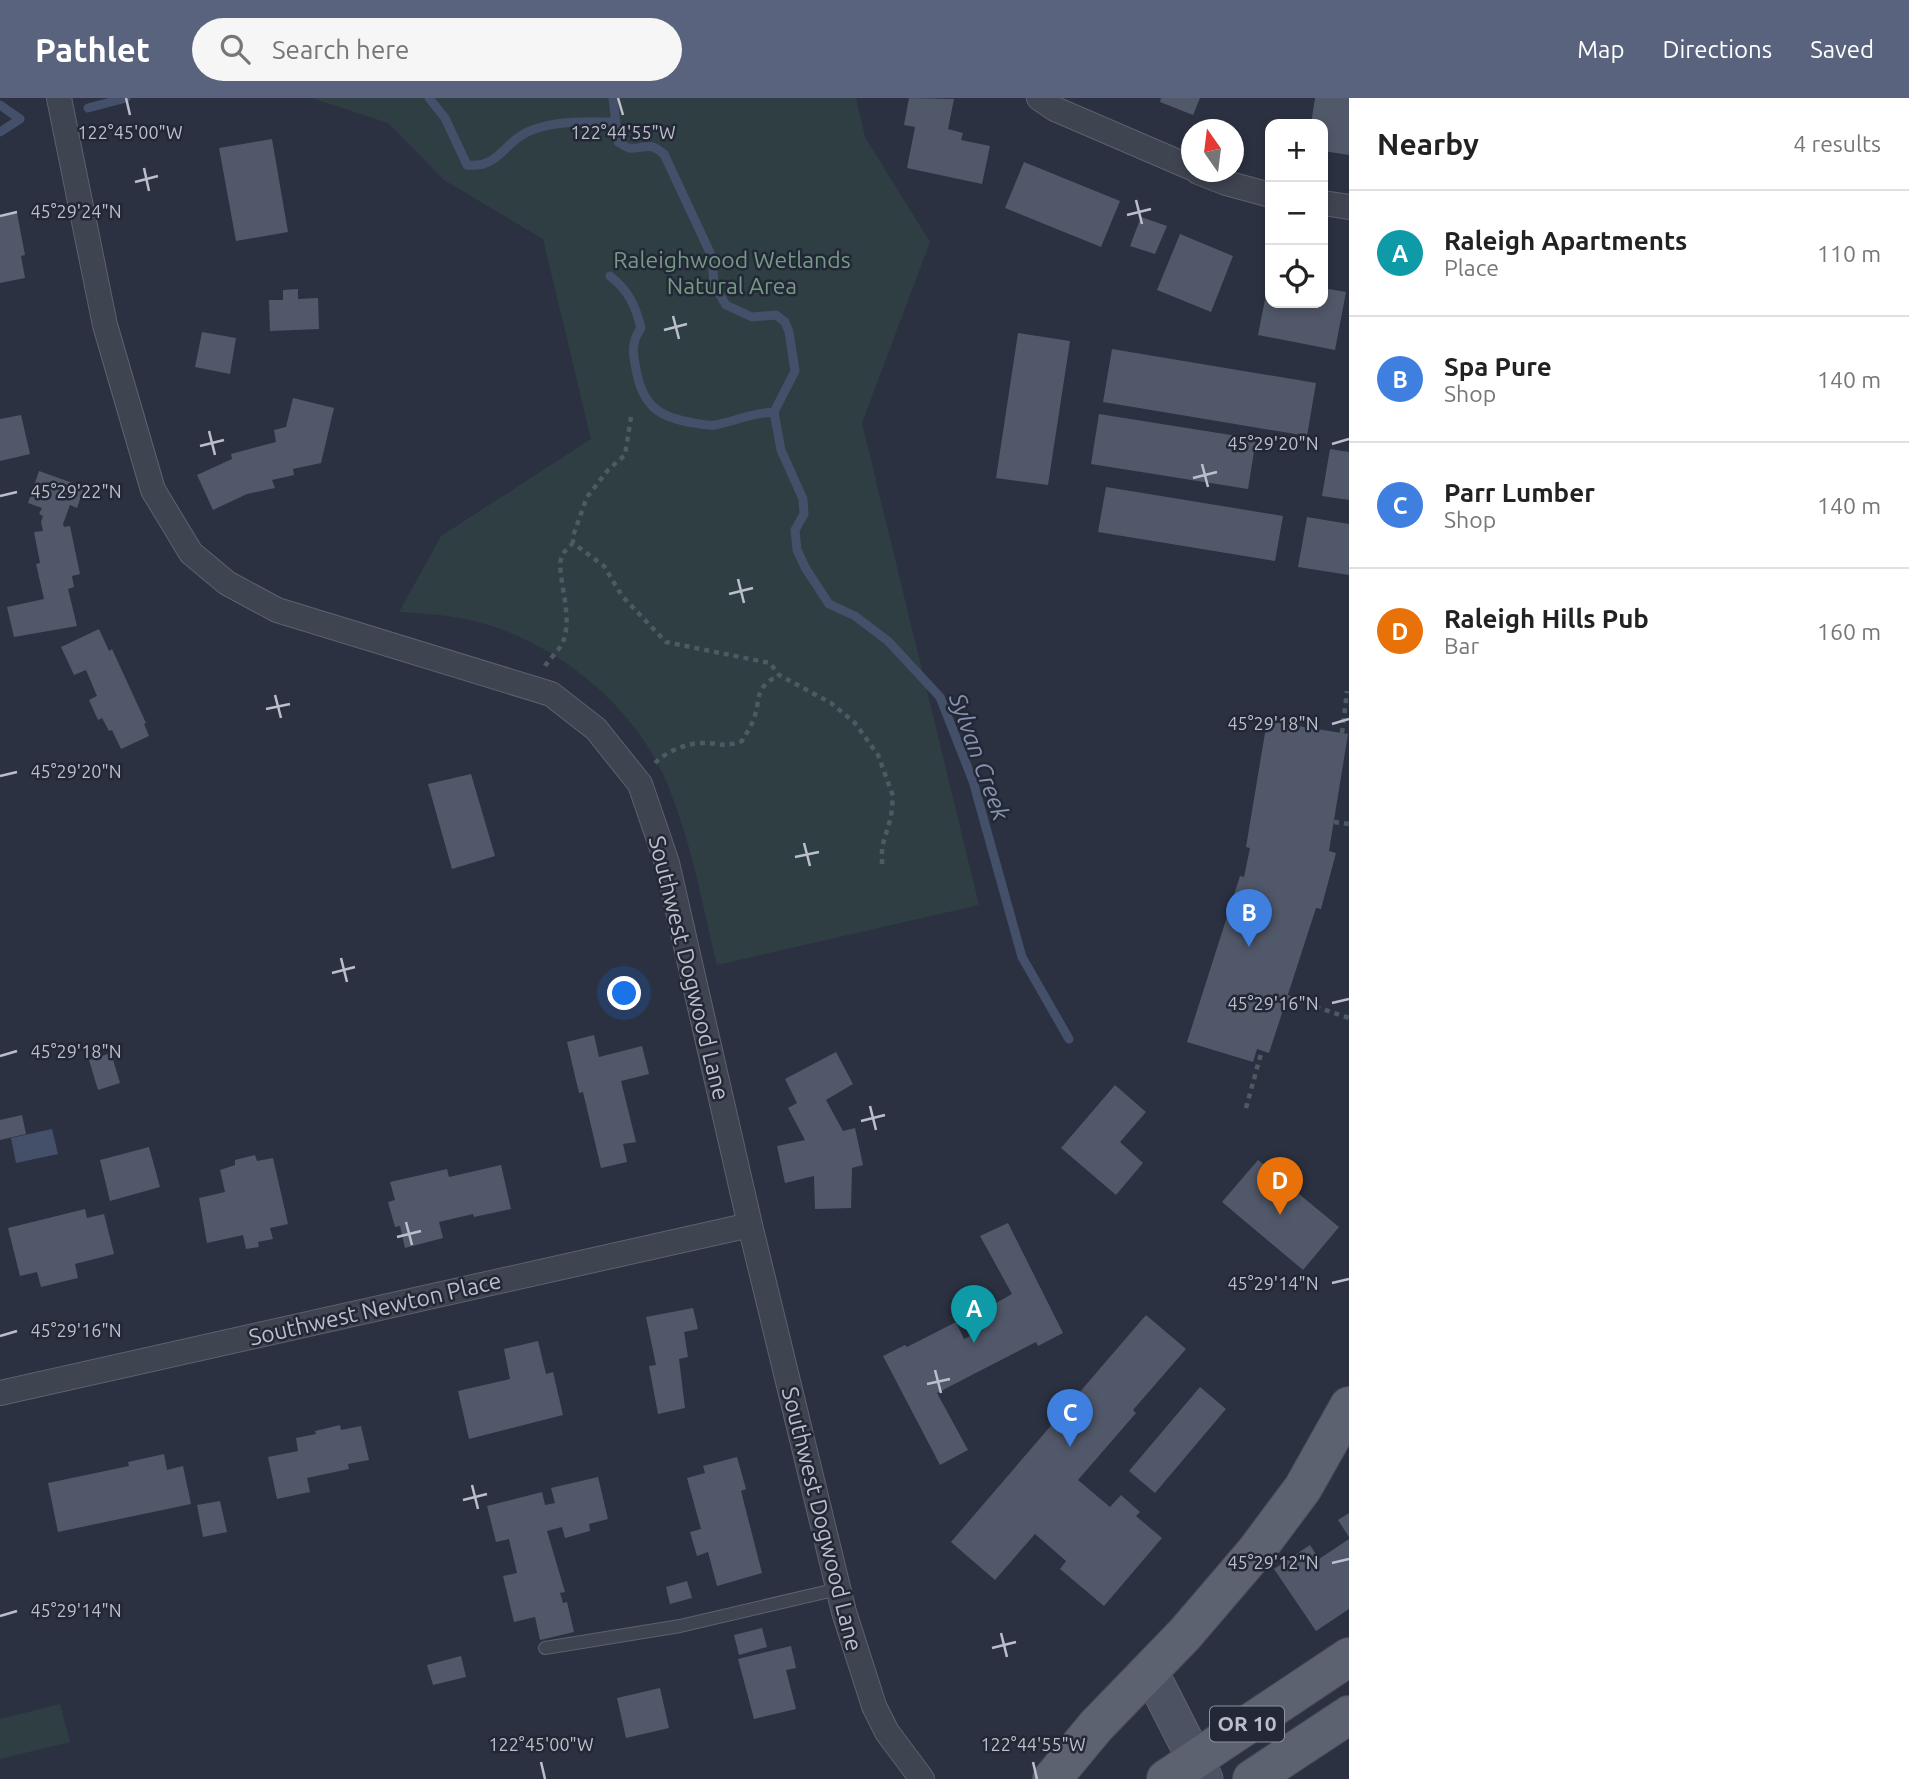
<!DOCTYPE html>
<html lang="en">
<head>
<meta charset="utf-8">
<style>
  :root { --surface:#fff; --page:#f6f6f6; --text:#222; --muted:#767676; --line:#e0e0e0; --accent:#5a637d }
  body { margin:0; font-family:Ubuntu,sans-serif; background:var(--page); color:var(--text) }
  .controls { position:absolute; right:21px; top:21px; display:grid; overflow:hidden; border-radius:14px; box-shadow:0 4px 10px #0003 }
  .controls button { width:63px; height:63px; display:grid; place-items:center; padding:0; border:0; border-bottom:2px solid var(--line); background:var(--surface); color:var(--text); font:35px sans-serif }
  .compass { position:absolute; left:1181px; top:21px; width:63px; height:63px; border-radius:50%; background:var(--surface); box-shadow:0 4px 10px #0003; rotate:346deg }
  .you { position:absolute; left:625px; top:896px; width:24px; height:24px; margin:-18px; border:5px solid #fff; border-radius:50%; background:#1a73e8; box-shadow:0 0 0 10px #1a73e833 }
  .badge { display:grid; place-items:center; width:46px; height:46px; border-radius:50%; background:var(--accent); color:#fff; font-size:23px; font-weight:700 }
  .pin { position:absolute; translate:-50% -58px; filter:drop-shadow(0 2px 4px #0008) }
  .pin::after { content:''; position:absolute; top:37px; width:24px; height:21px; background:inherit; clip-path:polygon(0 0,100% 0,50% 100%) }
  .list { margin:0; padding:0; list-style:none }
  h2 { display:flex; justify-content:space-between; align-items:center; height:91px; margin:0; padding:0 28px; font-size:30px }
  h2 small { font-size:23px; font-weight:400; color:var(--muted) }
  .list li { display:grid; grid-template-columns:46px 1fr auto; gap:21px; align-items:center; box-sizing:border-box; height:126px; padding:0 28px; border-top:2px solid var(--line) }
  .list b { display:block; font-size:26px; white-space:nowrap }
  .list p { margin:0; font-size:23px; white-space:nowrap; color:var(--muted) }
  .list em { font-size:23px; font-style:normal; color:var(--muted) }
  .icon { flex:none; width:38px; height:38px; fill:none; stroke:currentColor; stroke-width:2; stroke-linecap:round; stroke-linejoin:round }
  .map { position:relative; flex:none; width:1349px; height:1681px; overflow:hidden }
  header { display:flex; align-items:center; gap:42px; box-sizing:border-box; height:98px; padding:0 35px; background:var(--accent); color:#fff }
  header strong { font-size:33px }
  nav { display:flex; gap:38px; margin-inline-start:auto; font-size:24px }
  .search { width:490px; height:63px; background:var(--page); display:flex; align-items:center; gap:18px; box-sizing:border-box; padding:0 24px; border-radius:38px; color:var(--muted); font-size:26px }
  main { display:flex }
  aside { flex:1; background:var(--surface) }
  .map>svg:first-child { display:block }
  .green { fill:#2e3e43 }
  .water { fill:#444f69 }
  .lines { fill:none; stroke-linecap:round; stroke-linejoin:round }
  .stream { stroke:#444f69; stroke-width:9 }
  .building { fill:#515869 }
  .lane-casing { stroke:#5d616e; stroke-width:14 }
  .street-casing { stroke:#5d616e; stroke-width:26 }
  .secondary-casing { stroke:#5d616e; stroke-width:37 }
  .primary-casing { stroke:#484c5a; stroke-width:40 }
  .path { stroke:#4d5b61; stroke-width:4.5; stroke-dasharray:5 5; stroke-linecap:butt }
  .lane { stroke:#3f4451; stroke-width:12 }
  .street { stroke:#3f4451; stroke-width:24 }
  .secondary { stroke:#4d5263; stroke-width:35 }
  .primary { stroke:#5d6270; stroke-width:38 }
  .ticks { fill:none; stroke:#bcbfcb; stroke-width:2.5 }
  .labels { text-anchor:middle; stroke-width:5; stroke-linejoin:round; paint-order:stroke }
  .shield { fill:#232836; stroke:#8e929e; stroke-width:2 }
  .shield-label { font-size:21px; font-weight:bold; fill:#bcbfcb }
  .park-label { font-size:23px; fill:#769983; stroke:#232836 }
  .street-label { font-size:23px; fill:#bcbfcb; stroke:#232836 }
  .water-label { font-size:24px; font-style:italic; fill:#8692ae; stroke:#232836 }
  .ticks-label { font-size:18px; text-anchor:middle; fill:#bcbfcb; stroke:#232836; stroke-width:5; stroke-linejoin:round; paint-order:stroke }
</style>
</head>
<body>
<header>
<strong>Pathlet</strong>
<div class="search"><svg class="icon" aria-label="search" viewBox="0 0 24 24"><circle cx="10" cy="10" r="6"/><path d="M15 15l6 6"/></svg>Search here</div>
<nav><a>Map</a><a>Directions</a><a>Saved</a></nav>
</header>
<main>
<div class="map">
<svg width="1349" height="1681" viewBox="0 0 1349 1681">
  <rect width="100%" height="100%" fill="#2b3141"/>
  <path class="green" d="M312,0H856L865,39L930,144L862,325L979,807L717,867C702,806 691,741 666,683C636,611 562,549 488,527C459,518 428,515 399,514L441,438L591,341L543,141L444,82L388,25Z
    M60,1606L70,1644L0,1661V1621Z"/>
  <path class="water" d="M52,1031L58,1056L16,1065L11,1040Z"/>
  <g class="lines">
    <path class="stream" d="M429,0L445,20L467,67C500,71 504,42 532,32C558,22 588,24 615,24
      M613,0L618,44C622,46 625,49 629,50C645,52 647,42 664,56L712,159L714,187L726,207L752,219L776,217L785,224L789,234L795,273L774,314L781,352L803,401L804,416L795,432L797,452L806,471L829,506L855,518L888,543L940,599L973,683L1022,859L1069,941
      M0,7L20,21L0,34
      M88,10L126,0
      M610,178C629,193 635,207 641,230C630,245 633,258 637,276C644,310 662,320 694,325C701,326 709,328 715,327C736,323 751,315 774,314"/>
  </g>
  <path class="building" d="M909,0L954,1L948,31L963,35L961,42L990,48L982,86L907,70L915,29L904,27Z
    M1161,0H1200L1193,17L1160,4Z
    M1315,0H1349V57L1323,53V26H1311Z
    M272,41L288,134L236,143L219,50Z
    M1024,64L1120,103L1101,149L1005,110Z
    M17,115L25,157L21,158L25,180L0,185V119Z
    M1141,119L1167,128L1155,156L1130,148Z
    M1180,136L1233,158L1211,214L1157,192Z
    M1269,181L1270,205H1323V190L1346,194L1335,252L1258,237Z
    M298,191V201L318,200L319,231L270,233L269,202H283V192Z
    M202,234L236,240L230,276L195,269Z
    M1018,235L1070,243L1048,387L996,380Z
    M1112,251L1316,285L1307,338L1103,304Z
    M293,300L334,310L321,365L293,371L294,377L272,382L275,390L247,396L213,412L197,377L232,361L231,356L276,344L274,332L286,329Z
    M1099,316L1256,341L1248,391L1091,366Z
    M21,317L30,356L0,363V321Z
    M1330,351L1349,354V402L1322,398Z
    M39,373L84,389L77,410L70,407L63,426L64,429L70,428L80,476L72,478L74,489L68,491L77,528L14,539L7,509L44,501L36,466L40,465L34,434L43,433L41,424L43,418L39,416L42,410L28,405Z
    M1106,389L1283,418L1275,463L1098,434Z
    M1307,419L1349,426V477L1298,469Z
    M99,531L109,553L112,551L146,625L144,626L149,638L121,651L112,632L109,633L102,620L98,622L89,602L97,598L86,572L74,577L61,549Z
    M1267,623L1348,636L1329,753L1336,755L1321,811L1316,810L1269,955L1257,951L1253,964L1187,944L1240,778L1244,779L1250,750L1246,749Z
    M471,676L495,758L452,771L428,686Z
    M594,937L599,959L642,948L649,976L621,983L636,1044L623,1046L627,1064L601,1070L583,994L579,995L567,944Z
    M836,954L853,986L826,1002L843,1033L855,1030L863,1067L852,1070L851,1110L815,1111L814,1078L785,1085L777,1048L805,1042L788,1010L797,1005L785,981Z
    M111,955L120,985L98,992L89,962Z
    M1115,987L1146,1014L1120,1044L1143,1065L1116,1097L1061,1050Z
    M22,1017L26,1036L0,1042V1022Z
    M149,1049L160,1089L110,1103L100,1062Z
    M255,1057L257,1063L273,1060L288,1126L270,1130L273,1141L258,1144L259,1149L246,1151L243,1137L207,1145L199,1100L225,1094L220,1072L235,1067V1062Z
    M1258,1062L1339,1129L1303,1172L1222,1104Z
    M501,1067L511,1111L474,1119L473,1116L439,1124L443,1140L405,1150L400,1128L395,1129L388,1104L395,1102L390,1084L447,1071L449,1079Z
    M85,1111L87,1120L104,1116L114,1156L75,1166L78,1180L41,1189L37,1174L20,1178L8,1130Z
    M1008,1125L1063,1235L1038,1248L1036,1244L937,1295L968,1352L940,1367L883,1258L905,1247L907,1249L956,1224L964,1241L976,1235L969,1220L1012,1196L980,1138Z
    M693,1210L698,1231L684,1234L688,1259L679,1261L685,1310L658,1316L649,1268L656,1267L646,1219Z
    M1146,1217L1186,1251L1133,1312L1136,1315L1078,1382L1110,1409L1121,1397L1140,1414L1136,1418L1162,1440L1104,1508L1060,1471L1066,1463L1035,1436L995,1482L951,1444Z
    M538,1243L546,1276L553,1274L563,1317L469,1341L458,1293L510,1281L504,1251Z
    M1200,1289L1226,1311L1155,1395L1129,1373Z
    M340,1327L341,1332L361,1328L369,1362L348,1366L349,1371L307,1380L310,1394L277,1401L268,1359L298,1353L296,1340L316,1336L315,1333Z
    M164,1356L167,1372L183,1368L191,1406L58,1434L48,1385L129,1368L128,1364Z
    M737,1359L746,1391L741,1393L762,1475L717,1488L708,1454L697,1458L690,1434L701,1431L687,1380L705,1375L703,1368Z
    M598,1379L608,1421L589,1426L590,1433L565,1440L562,1429L547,1433L565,1494L560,1495L563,1505L567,1504L574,1534L540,1542L535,1519L514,1524L503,1478L517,1475L509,1441L496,1444L487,1408L542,1394L545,1407L555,1405L551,1390Z
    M220,1403L227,1434L203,1439L197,1407Z
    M1349,1415V1439L1338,1422Z
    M1349,1441V1511L1316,1533L1274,1471L1310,1447L1319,1461Z
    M687,1483L692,1500L670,1506L666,1489Z
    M762,1530L767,1549L739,1557L734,1537Z
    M791,1548L796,1570L786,1572L796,1611L754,1621L738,1561Z
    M461,1558L466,1579L433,1587L427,1567Z
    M660,1590L669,1630L626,1640L617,1600Z"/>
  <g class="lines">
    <defs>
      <path id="lane" d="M545,1550L680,1528L838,1491"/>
      <path id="street" d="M59,0L105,227L153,392L191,455L227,485L277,512L551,596L596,631L640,686L667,765L750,1127L844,1514L874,1608L887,1634L922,1681
        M1039,0L1055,11L1192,70
        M1198,74L1226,85L1270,97
        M1323,105L1349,109
        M0,1295L750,1127"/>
      <path id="secondary" d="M1150,1573L1205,1681"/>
      <path id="primary" d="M1052,1681L1096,1628L1185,1536L1256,1453L1303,1390L1349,1308
        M1166,1681L1349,1559
        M1252,1681L1349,1617"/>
    </defs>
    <use href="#lane" class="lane-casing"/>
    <use href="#street" class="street-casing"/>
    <use href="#secondary" class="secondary-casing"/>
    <use href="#primary" class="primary-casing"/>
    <path class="path" d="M631,319L625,357L608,372L587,399L573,438V445L604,468L622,498L666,544L770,565L779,577L831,605L855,625L878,657L893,698L891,719L882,749V768
      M545,568C551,559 561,551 564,541C573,514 555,473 562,458C564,453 569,449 573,445
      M1342,635L1347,593
      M655,665C666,654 686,645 702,645C721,645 723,650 742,643C746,636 750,630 753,623C762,601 752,591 779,577
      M1334,724L1349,726
      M1287,899L1349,920
      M1246,1010L1262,952"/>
    <use href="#lane" class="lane"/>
    <use href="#street" class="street"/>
    <use href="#secondary" class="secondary"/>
    <use href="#primary" class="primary"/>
  </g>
  <path class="ticks" d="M126,0L130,17M618,0L623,17M144,70L149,93M135,84L158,78M1136,102L1142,126M1127,117L1151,111M0,118L17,114M673,218L679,241M664,232L687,226M209,333L215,357M1332,346L1349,341M200,348L224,342M1202,366L1208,389M1193,380L1217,374M0,398L17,394M738,481L744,505M729,496L753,490M275,597L281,620M266,611L290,606M1332,626L1349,621M0,678L17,674M804,745L810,768M795,759L819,754M341,860L347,884M332,875L355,869M1332,905L1349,901M0,958L17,953M870,1008L876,1032M861,1023L885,1017M406,1124L412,1147M397,1139L421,1133M1332,1185L1349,1181M0,1238L17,1233M935,1272L941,1295M927,1286L950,1281M472,1387L478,1411M463,1402L487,1396M1332,1465L1349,1461M0,1518L17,1513M1001,1535L1007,1559M992,1550L1016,1544M541,1664L545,1681M1033,1664L1037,1681"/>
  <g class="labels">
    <rect class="shield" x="1210" y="1608.5" width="74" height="35" rx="5"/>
    <g class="shield-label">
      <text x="1247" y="1633">OR 10</text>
    </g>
    <g class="park-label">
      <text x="732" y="170">Raleighwood Wetlands<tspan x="732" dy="26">Natural Area</tspan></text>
    </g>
    <g class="street-label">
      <text transform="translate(689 870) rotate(76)" y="8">Southwest Dogwood Lane</text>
      <text transform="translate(375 1211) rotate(-13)" y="8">Southwest Newton Place</text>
      <text transform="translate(822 1421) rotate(76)" y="8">Southwest Dogwood Lane</text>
    </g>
    <g class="water-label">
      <text transform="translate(979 659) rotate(70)" y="8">Sylvan Creek</text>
    </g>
  </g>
  <g class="ticks-label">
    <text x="130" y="41">122°45'00"W</text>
    <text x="623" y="41">122°44'55"W</text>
    <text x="76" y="120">45°29'24"N</text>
    <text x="1273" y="352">45°29'20"N</text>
    <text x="76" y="400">45°29'22"N</text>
    <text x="1273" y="632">45°29'18"N</text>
    <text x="76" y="680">45°29'20"N</text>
    <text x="1273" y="912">45°29'16"N</text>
    <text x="76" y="960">45°29'18"N</text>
    <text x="1273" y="1192">45°29'14"N</text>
    <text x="76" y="1239">45°29'16"N</text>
    <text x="1273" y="1471">45°29'12"N</text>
    <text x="76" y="1519">45°29'14"N</text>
    <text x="541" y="1653">122°45'00"W</text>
    <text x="1033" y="1653">122°44'55"W</text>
  </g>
</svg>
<div class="controls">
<button>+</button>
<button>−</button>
<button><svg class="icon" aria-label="locate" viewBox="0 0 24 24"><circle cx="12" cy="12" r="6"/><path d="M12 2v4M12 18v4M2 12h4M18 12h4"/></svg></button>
</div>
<svg class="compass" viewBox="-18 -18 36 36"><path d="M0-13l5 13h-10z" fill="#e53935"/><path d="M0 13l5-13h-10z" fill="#767676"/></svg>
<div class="you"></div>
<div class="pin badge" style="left:974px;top:1245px;background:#0f9aa8">A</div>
<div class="pin badge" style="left:1249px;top:849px;background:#3f7fe0">B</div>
<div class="pin badge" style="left:1070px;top:1349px;background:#3f7fe0">C</div>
<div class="pin badge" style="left:1280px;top:1117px;background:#e8710a">D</div>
</div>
<aside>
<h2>Nearby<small>4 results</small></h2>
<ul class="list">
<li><span class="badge" style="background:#0f9aa8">A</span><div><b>Raleigh Apartments</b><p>Place</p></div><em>110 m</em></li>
<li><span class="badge" style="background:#3f7fe0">B</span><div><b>Spa Pure</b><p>Shop</p></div><em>140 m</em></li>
<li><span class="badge" style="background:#3f7fe0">C</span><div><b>Parr Lumber</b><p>Shop</p></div><em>140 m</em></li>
<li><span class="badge" style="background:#e8710a">D</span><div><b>Raleigh Hills Pub</b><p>Bar</p></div><em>160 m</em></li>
</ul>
</aside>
</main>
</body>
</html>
